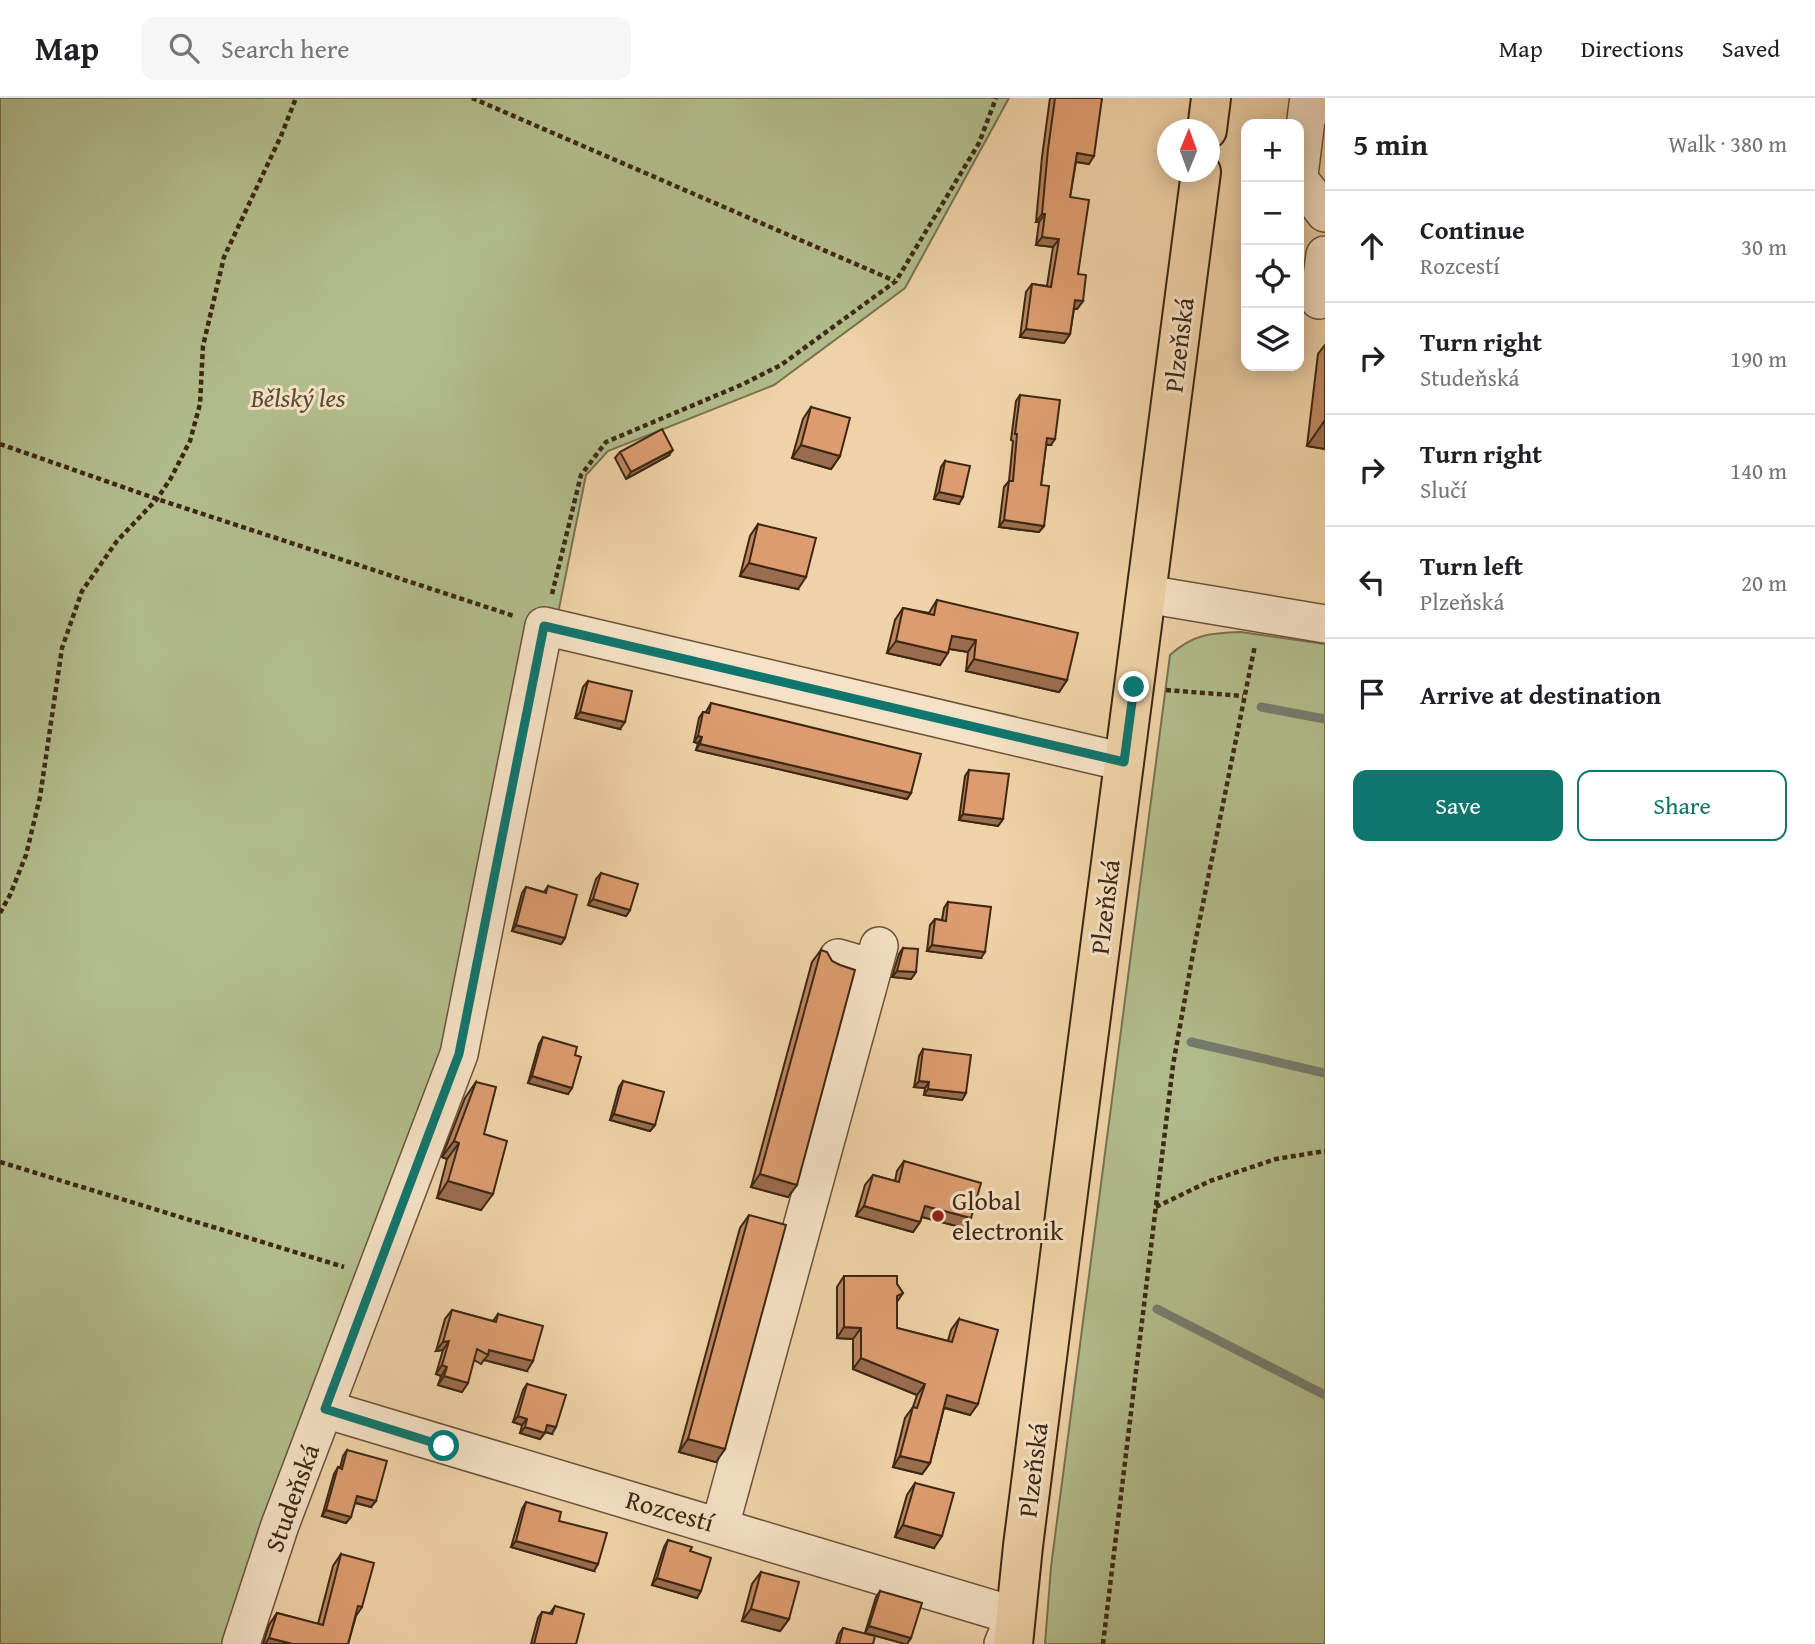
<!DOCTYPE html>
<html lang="en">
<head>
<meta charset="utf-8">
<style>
  :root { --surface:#fff; --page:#f6f6f6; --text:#202124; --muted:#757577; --line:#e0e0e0; --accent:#0f766e }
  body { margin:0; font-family:"Gentium Book Plus",serif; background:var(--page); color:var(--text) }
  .controls { position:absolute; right:21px; top:21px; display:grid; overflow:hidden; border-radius:14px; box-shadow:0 4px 18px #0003 }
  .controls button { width:63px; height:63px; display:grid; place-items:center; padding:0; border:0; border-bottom:2px solid var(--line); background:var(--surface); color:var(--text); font:35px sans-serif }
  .compass { position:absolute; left:1157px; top:21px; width:63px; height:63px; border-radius:50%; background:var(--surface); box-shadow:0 4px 18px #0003; rotate:1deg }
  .stop { position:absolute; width:21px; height:21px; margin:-16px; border:5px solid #0f766e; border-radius:50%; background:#fff }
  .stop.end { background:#0f766e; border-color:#fff; box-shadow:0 2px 7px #0008 }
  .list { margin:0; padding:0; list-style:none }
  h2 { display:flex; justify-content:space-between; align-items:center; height:91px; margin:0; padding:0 28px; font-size:30px }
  h2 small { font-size:23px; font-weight:400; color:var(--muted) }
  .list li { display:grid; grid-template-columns:46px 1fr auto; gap:21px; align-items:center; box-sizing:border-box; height:112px; padding:0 28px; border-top:2px solid var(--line) }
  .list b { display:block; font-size:26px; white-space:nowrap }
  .list p { margin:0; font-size:23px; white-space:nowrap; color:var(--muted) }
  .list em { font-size:23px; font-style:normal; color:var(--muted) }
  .actions { display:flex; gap:14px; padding:21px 28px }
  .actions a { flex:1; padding:16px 0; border:2px solid var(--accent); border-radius:14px; text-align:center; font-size:24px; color:var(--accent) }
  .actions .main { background:var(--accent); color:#fff }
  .icon { flex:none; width:38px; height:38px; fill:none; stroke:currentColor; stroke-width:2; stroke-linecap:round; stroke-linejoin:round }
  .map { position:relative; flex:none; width:1325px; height:1546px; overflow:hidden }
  header { display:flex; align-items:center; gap:42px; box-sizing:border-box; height:98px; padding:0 35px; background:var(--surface); border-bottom:2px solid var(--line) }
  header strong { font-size:33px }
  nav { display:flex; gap:38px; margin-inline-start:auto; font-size:24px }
  .search { width:490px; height:63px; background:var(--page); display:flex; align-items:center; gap:18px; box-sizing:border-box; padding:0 24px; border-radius:14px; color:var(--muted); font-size:26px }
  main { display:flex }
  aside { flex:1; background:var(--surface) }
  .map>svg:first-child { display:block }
  .green { fill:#b2bd8c; stroke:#787250; stroke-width:2 }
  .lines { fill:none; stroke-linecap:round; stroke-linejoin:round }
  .stream { stroke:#757d6f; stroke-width:9 }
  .minor-casing { stroke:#6a5239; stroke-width:40 }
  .major-casing { stroke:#3d2714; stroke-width:42 }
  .path { stroke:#3d2714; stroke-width:4.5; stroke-dasharray:5 3.5; stroke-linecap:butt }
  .minor { stroke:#f5e2c6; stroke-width:37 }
  .major { stroke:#efd2a7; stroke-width:38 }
  .wall { fill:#bd865f; stroke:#3d2714; stroke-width:2 }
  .shaded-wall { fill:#9a6d4e; stroke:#3d2714; stroke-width:2 }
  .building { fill:#dc9c6f; stroke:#3d2714; stroke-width:2 }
  .route { stroke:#0f766e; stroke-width:9 }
  .poi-dot { fill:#8f2418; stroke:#f5e2c6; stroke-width:2.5 }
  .labels { text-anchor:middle; stroke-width:6; stroke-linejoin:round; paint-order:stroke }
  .street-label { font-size:26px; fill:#3d2714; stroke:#f5e2c6 }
  .park-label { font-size:26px; font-style:italic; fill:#5a4c32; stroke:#f5e2c6 }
  .poi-label { font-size:26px; fill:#3d2714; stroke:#f5e2c6; text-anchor:start }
</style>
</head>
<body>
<header>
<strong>Map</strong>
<div class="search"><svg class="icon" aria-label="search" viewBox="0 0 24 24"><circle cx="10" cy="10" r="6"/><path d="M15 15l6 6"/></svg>Search here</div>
<nav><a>Map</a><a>Directions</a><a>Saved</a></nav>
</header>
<main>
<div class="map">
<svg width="1325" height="1546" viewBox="0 0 1325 1546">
  <rect width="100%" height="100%" fill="#efd2a7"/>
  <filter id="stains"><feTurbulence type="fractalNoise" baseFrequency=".00286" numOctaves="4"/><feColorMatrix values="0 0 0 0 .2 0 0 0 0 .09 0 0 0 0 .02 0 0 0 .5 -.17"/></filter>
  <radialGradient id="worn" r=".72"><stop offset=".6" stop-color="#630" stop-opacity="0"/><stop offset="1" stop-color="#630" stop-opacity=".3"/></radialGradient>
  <path class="green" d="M0,0H1009L905,190L774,287L608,353L586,377L470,950L255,1546H0Z
    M1241,534L1325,546V1546H1045L1051,1469L1170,557C1193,536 1211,535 1241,534Z"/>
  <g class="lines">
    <path class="stream" d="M1261,609L1325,621
      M1191,944L1325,975
      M1157,1211L1325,1297"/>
    <defs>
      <path id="minor" d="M1299,77L1308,6L1325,7
        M1299,81L1325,115
        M1319,202L1325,157
        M1146,496L1325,526
        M838,860L873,870
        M325,1311L1015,1518L1003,1546
        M720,1428L879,848
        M241,1546L280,1427L459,956L544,528L1124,664"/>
      <path id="major" d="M1207,32L1211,0
        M1013,1546L1023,1448L1066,1110L1201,74"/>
    </defs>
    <use href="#minor" class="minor-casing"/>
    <use href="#major" class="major-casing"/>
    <path class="path" d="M472,0L895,183
      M0,346L157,401L514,518
      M552,496L581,377L606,344L741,287L781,267L896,183L979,45L996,0
      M1166,592L1243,598
      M0,815L10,797L26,757L40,699L62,550L82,493L117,443L157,401L171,380L190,343L200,306L203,248L224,159L281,38L296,0
      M0,1064L344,1169
      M1156,1109L1210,1083L1276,1061L1325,1053
      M1103,1546L1173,967L1194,850L1255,547"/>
    <use href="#minor" class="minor"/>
    <use href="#major" class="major"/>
  </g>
  <path class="wall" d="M1050,0H1102L1089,66L1076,64L1070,99L1078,176L1083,203L1077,211H1074L1070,236L1064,245L1020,239L1026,194L1032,186L1047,188L1053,149L1036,147L1039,124H1036L1042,59Z
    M1325,247V351L1307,348L1318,256Z
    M1020,297L1051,347H1046L1041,387L1044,428L1039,434L999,429L1004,389L1009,383L1013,343L1011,342L1016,303Z
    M811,309L840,358L831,371L792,360L803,321Z
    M620,354L668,358L626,381L615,360Z
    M945,363L959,406L934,401L941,369Z
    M758,426L798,491L740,478L750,438Z
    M937,502L1067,582L1059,594L966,573L968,554L949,551L940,567L887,555L895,522L903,510L929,515Z
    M588,583L620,631L575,620L583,589Z
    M711,605L911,695L907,701L696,652L698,645L694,644L699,620L703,614H706Z
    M969,672L1003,721L998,728L959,722L965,678Z
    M601,775L630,812L626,818L588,807L596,781Z
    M548,788L565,840L561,846L512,833L522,795L526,789L544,794Z
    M948,804L981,860L927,853L930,827L935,821L942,822L944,810Z
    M903,850L916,874L911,881L892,879L899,856Z
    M821,852L788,1099L751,1089L812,864Z
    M543,939L575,957L568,996L528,985L539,946Z
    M923,951L966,995L962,1002L924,997L925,990L914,989L919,958Z
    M623,983L655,1027L650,1033L610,1022L619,989Z
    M476,984L484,1036L481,1112L437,1100L447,1061L442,1059L465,1000Z
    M904,1063L964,1130L922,1119L920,1124L913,1134L856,1118L865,1087L873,1077L895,1083L897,1073Z
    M749,1117L716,1364L679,1354L740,1130Z
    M844,1178L897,1186L903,1195L897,1204V1230L948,1243L951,1232L959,1221L970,1317L944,1310L930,1365L922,1376L893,1369L905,1320L913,1309L917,1297L853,1271V1241L837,1240V1189Z
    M452,1212L493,1223L498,1216L527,1273L484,1262L481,1266L474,1262L462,1294L438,1287L441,1278L436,1276L443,1252L436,1253L445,1221Z
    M527,1286L552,1336L545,1334L540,1341L520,1335L522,1327L513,1324L523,1292Z
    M347,1352L371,1409L355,1405L346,1425L322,1418L334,1376L338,1369L340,1370L343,1358Z
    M915,1385L934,1450L895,1439L907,1397Z
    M526,1404L559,1423L594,1473L511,1449L522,1411Z
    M668,1442L690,1453L697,1500L652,1487L664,1449Z
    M341,1456L362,1509L356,1518L348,1546H263L269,1527L277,1515L318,1526L333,1468Z
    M761,1474L789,1521L780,1533L742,1523L752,1486Z
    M880,1493L907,1546L865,1535L876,1499Z
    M555,1508L576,1546H531L538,1520L542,1514L550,1515Z
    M843,1530L873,1546H836L839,1536Z"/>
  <path class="shaded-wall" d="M1077,55L1094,58L1089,66L1071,63Z
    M1042,116H1045L1039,124H1036Z
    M1042,139L1059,141L1053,149L1036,147Z
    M1075,202L1083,203L1077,211L1069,210Z
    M1026,231L1070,236L1064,245L1020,239Z
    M1325,322V351L1307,348Z
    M1047,340L1055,341L1051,347L1042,346Z
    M801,347L840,358L831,371L792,360Z
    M673,352L668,358L626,381L631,374Z
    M939,394L963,399L959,406L934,401Z
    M1004,422L1044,428L1039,434L999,429Z
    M749,465L806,479L798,491L740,478Z
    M952,538L976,542L968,554L944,550Z
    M896,543L948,555L940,567L887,555Z
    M974,561L1067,582L1059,594L966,573Z
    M580,614L625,624L620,631L575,620Z
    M698,638L702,639L698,645L694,644Z
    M700,646L911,695L907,701L696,652Z
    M963,716L1003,721L998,728L959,722Z
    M593,801L630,812L626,818L588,807Z
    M516,827L565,840L561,846L512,833Z
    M932,847L985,854L981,860L927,853Z
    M897,873L916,874L911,881L892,879Z
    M532,978L572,990L568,996L528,985Z
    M919,983L929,984L925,990L914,989Z
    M928,991L966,995L962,1002L924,997Z
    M614,1016L655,1027L650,1033L610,1022Z
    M454,1043L459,1045L447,1061L442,1059Z
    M760,1076L797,1087L788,1099L751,1089Z
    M448,1083L493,1096L481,1112L437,1100Z
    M864,1108L920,1124L913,1134L856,1118Z
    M925,1108L971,1120L964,1130L918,1118Z
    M844,1229L861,1230L853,1241L837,1240Z
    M449,1243L443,1252L436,1253L443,1244Z
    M489,1252L533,1263L527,1273L484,1262L488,1257Z
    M861,1260L925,1286L917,1297L853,1271Z
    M442,1267L447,1269L441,1278L436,1276Z
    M444,1278L468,1285L462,1294L438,1287Z
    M947,1297L978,1306L970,1317L939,1308Z
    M518,1318L527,1321L522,1327L513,1324Z
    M547,1327L556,1329L552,1336L543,1333Z
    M525,1329L545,1335L540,1341L520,1335Z
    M688,1341L725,1351L716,1364L679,1354Z
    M900,1358L930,1365L922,1376L893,1369Z
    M357,1398L376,1403L371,1409L353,1404Z
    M326,1412L351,1419L346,1425L322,1418Z
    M903,1427L942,1438L934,1450L895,1439Z
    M516,1443L598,1466L594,1473L511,1449Z
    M657,1480L701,1493L697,1500L652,1487Z
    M751,1511L789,1521L780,1533L742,1523Z
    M869,1528L911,1540L907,1546H905L865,1535Z
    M269,1540L293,1546H265Z"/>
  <path class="building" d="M1055,0H1102L1094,58L1077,55L1070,99L1089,102L1078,176L1086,177L1083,203L1075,202L1070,236L1026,231L1032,186L1051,189L1059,141L1042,139L1045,116H1042L1048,51Z
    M1020,297L1060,302L1055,341L1047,340L1041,387L1049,388L1044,428L1004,422L1009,383H1013L1017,336H1015Z
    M811,309L850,320L840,358L801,347Z
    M662,331L673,352L631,374L620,354Z
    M945,363L970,368L963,399L939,394Z
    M758,426L816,440L806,479L749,465Z
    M937,502L1078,535L1067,582L974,561L976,542L952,538L948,555L896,543L903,510L934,517Z
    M588,583L632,593L625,624L580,614Z
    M711,605L921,656L911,695L700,646L702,639L698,638L703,614L709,615Z
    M969,672L1009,676L1003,721L963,716Z
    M601,775L638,786L630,812L593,801Z
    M548,788L577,797L565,840L516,827L526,789L546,795Z
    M948,804L991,809L985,854L932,847L935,821L946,823Z
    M903,850L918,851L916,874L897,873Z
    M821,852L827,854L832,863L840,867L855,872L797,1087L760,1076Z
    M543,939L577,949L575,957L581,959L572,990L532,978Z
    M923,951L971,957L966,995L928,991L929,984L919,983Z
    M623,983L664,994L655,1027L614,1016Z
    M476,984L496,989L484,1036L507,1043L493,1096L448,1083L459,1045L454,1043Z
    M904,1063L981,1085L971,1120L925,1108L920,1124L864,1108L873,1077L899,1084Z
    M749,1117L786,1127L725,1351L688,1341Z
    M844,1178H897V1186L903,1195L897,1198V1230L952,1244L959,1221L998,1232L978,1306L947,1297L930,1365L900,1358L913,1309L917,1310L925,1286L861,1260V1230L844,1229Z
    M452,1212L496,1224L498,1216L543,1228L533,1263L489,1252L488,1257L477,1251L468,1285L444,1278L447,1269L442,1267L449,1243L443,1244Z
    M527,1286L566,1297L556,1329L547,1327L545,1335L525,1329L527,1321L518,1318Z
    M347,1352L387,1363L376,1403L357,1398L351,1419L326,1412L338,1369L342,1371Z
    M915,1385L954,1395L942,1438L903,1427Z
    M526,1404L561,1414L559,1423L607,1435L598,1466L516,1443Z
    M668,1442L692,1449L690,1453L711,1460L701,1493L657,1480Z
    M341,1456L374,1465L362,1509L358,1508L348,1546H293L269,1540L277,1515L323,1527Z
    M761,1474L799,1484L789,1521L751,1511Z
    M880,1493L922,1505L911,1540L869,1528Z
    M555,1508L584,1516L576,1546H534L542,1514L552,1516Z
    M843,1530L875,1538L873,1546H839Z"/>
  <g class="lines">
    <path class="route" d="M444,1348L325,1311L459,956L544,528L1124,664L1134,589"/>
  </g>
  <circle class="poi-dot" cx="938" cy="1118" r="7"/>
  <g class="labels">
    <g class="street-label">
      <text transform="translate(1179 247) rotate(-83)" y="9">Plzeňská</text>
      <text transform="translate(1105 809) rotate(-83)" y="9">Plzeňská</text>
      <text transform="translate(1033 1372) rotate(-83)" y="9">Plzeňská</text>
      <text transform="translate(292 1400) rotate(-70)" y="9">Studeňská</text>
      <text transform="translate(670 1413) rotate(16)" y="9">Rozcestí</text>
    </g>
    <g class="park-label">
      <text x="298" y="309">Bělský les</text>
    </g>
    <g class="poi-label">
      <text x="952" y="1112">Global<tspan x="952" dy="30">electronik</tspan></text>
    </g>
  </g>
  <rect width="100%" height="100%" filter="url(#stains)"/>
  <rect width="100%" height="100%" fill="url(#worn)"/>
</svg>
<div class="controls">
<button>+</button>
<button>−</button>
<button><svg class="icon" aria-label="locate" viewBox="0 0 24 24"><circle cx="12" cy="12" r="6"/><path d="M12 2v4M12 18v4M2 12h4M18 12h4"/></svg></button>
<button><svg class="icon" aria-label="layers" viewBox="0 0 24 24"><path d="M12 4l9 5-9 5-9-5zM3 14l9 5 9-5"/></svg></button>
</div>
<svg class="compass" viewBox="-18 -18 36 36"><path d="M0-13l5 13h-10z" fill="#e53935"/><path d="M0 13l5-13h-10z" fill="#757577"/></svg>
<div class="stop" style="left:444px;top:1348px"></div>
<div class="stop end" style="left:1134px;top:589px"></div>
</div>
<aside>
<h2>5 min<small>Walk · 380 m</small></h2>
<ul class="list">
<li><svg class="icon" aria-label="ahead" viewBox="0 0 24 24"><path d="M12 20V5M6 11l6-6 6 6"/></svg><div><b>Continue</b><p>Rozcestí</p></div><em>30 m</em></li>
<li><svg class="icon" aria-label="right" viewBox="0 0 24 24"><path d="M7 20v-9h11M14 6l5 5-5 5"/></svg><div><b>Turn right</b><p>Studeňská</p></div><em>190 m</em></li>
<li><svg class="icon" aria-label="right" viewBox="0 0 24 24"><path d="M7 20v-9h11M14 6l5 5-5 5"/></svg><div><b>Turn right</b><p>Slučí</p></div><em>140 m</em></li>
<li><svg class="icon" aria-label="left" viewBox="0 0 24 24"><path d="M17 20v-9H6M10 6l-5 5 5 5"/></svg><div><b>Turn left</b><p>Plzeňská</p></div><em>20 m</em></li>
<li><svg class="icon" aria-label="arrive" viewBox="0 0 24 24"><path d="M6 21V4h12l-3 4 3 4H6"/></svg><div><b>Arrive at destination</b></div></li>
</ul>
<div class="actions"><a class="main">Save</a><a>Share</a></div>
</aside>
</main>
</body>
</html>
